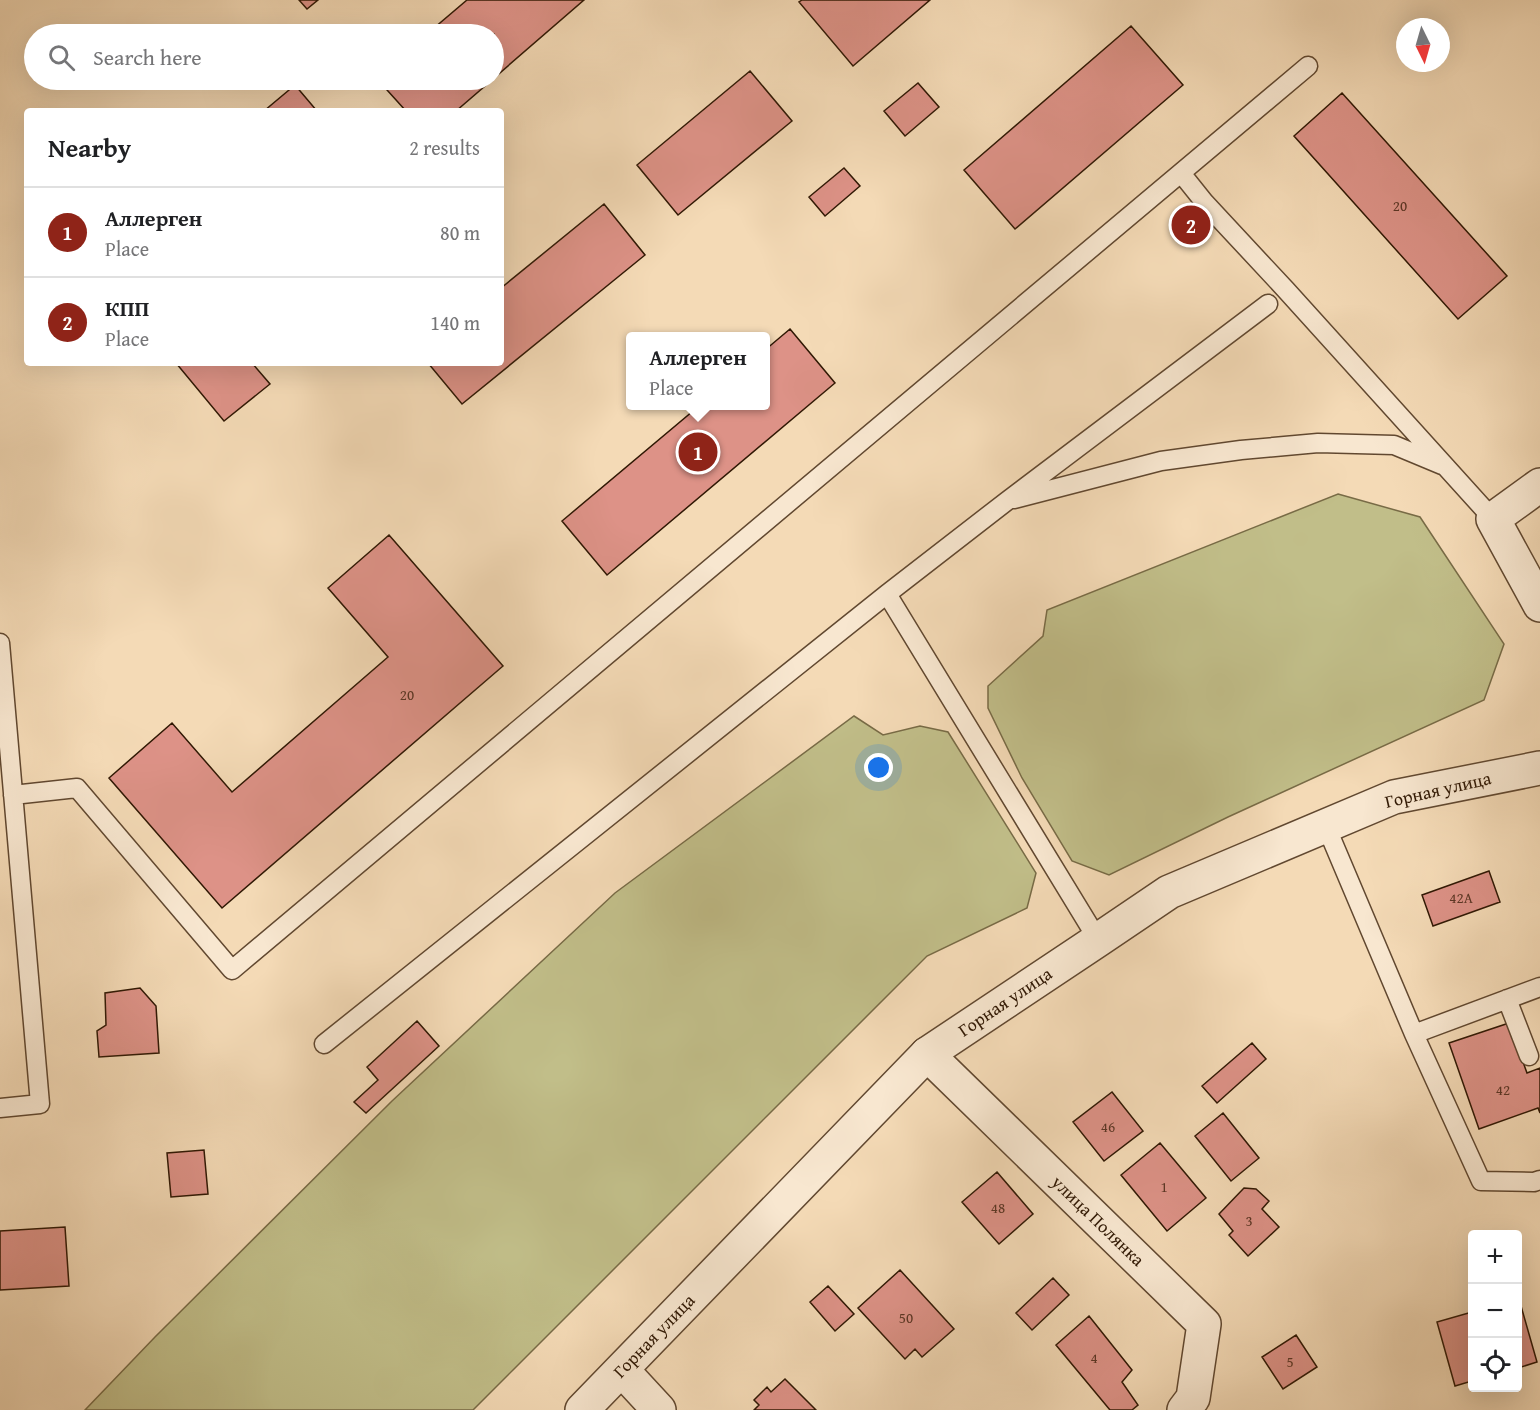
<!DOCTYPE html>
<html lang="en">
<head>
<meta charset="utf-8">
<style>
  :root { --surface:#fff; --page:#f2f2f2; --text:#202124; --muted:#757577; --line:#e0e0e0; --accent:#8f2418 }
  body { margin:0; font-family:"Gentium Book Plus",serif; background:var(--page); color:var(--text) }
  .controls { position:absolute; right:18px; bottom:18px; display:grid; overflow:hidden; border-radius:6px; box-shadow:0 6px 24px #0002 }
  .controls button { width:54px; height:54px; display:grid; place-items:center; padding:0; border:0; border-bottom:2px solid var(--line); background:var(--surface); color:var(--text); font:30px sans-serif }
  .compass { position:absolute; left:1396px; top:18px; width:54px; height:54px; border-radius:50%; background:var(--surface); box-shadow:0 6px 24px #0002; rotate:175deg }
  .you { position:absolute; left:879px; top:768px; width:21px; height:21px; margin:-15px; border:4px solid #fff; border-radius:50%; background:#1a73e8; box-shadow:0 0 0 9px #1a73e833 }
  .badge { display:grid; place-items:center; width:39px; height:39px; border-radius:50%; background:var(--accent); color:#fff; font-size:20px; font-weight:700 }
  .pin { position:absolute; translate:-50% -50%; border:3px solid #fff; box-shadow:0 2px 6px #0006 }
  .popup { position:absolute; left:626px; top:332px; width:144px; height:78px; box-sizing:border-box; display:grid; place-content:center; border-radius:6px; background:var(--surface); filter:drop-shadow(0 2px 4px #0005); font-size:20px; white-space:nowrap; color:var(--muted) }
  .popup b { font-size:22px; color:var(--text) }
  .popup::after { content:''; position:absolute; left:50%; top:100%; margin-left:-12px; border:12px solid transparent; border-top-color:var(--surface) }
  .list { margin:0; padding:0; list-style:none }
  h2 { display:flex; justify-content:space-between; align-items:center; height:78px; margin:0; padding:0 24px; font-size:26px }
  h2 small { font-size:20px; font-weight:400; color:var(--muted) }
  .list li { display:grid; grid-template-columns:39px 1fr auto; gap:18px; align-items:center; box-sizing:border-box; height:90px; padding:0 24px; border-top:2px solid var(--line) }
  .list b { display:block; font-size:22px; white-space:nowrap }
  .list p { margin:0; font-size:20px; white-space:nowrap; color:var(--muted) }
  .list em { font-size:20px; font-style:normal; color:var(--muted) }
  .icon { flex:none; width:33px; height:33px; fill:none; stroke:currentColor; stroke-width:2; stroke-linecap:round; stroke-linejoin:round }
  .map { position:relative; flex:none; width:1540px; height:1410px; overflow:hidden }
  .search { position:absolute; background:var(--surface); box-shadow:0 6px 24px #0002; left:24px; top:24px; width:480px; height:66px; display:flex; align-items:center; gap:15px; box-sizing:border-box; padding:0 21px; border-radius:33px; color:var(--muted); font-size:22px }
  .panel { position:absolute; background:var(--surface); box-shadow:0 6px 24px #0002; left:24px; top:108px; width:480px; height:258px; border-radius:6px }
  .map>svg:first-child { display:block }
  .green { fill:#c1be89; stroke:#786b46; stroke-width:1.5 }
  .building { fill:#dd9287; stroke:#301804; stroke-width:1.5 }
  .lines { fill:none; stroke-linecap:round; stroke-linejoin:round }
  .service-casing { stroke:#614830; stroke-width:21 }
  .minor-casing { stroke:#614830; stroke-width:36 }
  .tertiary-casing { stroke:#614830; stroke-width:36 }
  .service { stroke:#f8e7d0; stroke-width:18 }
  .minor { stroke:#f8e7d0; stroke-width:33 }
  .tertiary { stroke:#f8e7d0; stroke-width:33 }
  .labels { text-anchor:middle; stroke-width:4.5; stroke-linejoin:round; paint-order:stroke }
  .number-label { font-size:15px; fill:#5b3625 }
  .street-label { font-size:18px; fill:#301804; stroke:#f8e7d0 }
</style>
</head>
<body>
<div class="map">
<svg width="1540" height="1410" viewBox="0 0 1540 1410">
  <rect width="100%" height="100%" fill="#f4dab6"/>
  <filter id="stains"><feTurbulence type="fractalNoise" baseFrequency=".00333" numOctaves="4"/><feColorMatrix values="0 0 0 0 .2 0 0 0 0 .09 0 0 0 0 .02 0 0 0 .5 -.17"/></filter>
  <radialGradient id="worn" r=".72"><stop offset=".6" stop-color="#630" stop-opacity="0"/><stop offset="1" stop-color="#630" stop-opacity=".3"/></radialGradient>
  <path class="green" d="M1338,494L1420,517L1504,644L1484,700L1228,817L1109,875L1072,861L1022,778L988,708V686L1043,636L1047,610Z
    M854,716L883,735L920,726L948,732L1036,873L1027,908L927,956L473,1410H85L155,1337L392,1101L615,893Z"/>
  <path class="building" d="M299,0H318L307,9Z
    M467,0H584L494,78V34H427Z
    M802,0H930L853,66L799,2Z
    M1131,26L1183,85L1015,229L964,170Z
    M750,71L792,121L678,215L637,165Z
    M378,80H492L456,111H406Z
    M918,83L939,107L905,136L884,111Z
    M295,85L317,111H264Z
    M1342,93L1507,276L1458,319L1294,136Z
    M844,168L860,186L825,216L809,197Z
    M604,204L645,255L462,404L428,363H501V288Z
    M1190,212L1204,227L1192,238L1177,223Z
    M790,329L835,383L607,575L562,521L699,406H765V350Z
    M176,363H252L270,384L224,421Z
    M389,535L503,666L222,908L109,778L172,723L232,792L388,657L328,588Z
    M1489,871L1500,902L1433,926L1422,895Z
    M140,988L156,1006L159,1053L99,1057L97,1031L106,1025L105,993Z
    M417,1021L439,1046L366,1113L354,1102L378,1080L367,1067Z
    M1509,1023L1527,1073L1540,1068V1113L1538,1108L1479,1129L1449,1043Z
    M1252,1043L1266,1059L1217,1103L1202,1086Z
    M1112,1092L1143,1131L1104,1161L1073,1122Z
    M1223,1113L1259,1158L1231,1181L1195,1136Z
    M1160,1143L1206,1198L1167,1231L1121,1175Z
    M204,1150L208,1194L171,1197L167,1153Z
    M997,1172L1033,1214L999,1244L962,1202Z
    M1244,1188L1256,1189L1269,1201L1262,1209L1279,1227L1248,1256L1229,1235L1233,1231L1219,1214Z
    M65,1227L69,1286L0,1290V1231Z
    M900,1270L954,1329L922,1357L915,1349L905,1359L858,1308Z
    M1053,1278L1069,1295L1032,1330L1016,1313Z
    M828,1286L854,1314L835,1331L810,1302Z
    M1519,1299L1537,1362L1518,1368V1300Z
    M1472,1312V1381L1455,1386L1437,1322Z
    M1089,1316L1132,1370L1122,1382L1138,1405L1132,1410H1110L1056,1345Z
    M1296,1335L1317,1367L1283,1389L1262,1357Z
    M785,1379L816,1410H754L759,1405L754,1400L767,1387L771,1392Z"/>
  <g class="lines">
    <defs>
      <path id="service" d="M1181,173L1205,203L1286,290L1493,519
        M1014,499L1161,461L1241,450L1318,443L1394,445L1442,465
        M887,594L1098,940
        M0,643L40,1104L0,1108
        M13,795L77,788L232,970L1308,66
        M1326,826L1414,1034L1540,987
        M1507,999L1529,1056
        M1414,1034L1481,1181L1534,1182L1540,1180
        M324,1044L887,594L1007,501L1268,304"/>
      <path id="minor" d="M1540,485L1493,519L1540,605
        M927,1054L1204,1324L1193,1398L1184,1410
        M622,1370L659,1410"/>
      <path id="tertiary" d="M582,1410L927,1054L1098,940L1169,892L1394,797L1540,768"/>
    </defs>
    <use href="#service" class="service-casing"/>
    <use href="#minor" class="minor-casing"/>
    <use href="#tertiary" class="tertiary-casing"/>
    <use href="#service" class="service"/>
    <use href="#minor" class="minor"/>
    <use href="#tertiary" class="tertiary"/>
  </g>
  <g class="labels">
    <g class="number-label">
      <text x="1400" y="211">20</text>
      <text x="407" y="700">20</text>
      <text x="1461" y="903">42А</text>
      <text x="1503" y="1095">42</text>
      <text x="1108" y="1132">46</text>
      <text x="1164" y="1192">1</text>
      <text x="998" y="1213">48</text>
      <text x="1249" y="1226">3</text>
      <text x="906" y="1323">50</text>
      <text x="1094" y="1363">4</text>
      <text x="1290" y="1367">5</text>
    </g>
    <g class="street-label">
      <text transform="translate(1438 790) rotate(-13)" y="6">Горная улица</text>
      <text transform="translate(1005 1002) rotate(-34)" y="6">Горная улица</text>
      <text transform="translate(1098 1221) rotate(44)" y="6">улица Полянка</text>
      <text transform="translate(654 1336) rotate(-46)" y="6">Горная улица</text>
    </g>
  </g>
  <rect width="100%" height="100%" filter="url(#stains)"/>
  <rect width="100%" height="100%" fill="url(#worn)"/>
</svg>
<div class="controls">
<button>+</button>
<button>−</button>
<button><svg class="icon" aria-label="locate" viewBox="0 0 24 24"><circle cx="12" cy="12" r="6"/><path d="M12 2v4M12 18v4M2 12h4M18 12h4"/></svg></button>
</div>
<svg class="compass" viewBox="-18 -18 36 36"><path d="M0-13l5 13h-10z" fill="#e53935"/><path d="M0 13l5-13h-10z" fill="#757577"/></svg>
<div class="you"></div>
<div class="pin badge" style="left:698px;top:452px">1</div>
<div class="popup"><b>Аллерген</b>Place</div>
<div class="pin badge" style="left:1191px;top:225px">2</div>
<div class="search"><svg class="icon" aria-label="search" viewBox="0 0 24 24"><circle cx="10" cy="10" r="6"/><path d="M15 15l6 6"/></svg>Search here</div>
<section class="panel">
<h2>Nearby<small>2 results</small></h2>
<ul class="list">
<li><span class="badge">1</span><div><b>Аллерген</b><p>Place</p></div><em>80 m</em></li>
<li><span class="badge">2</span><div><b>КПП</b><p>Place</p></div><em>140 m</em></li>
</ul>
</section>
</div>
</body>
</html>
